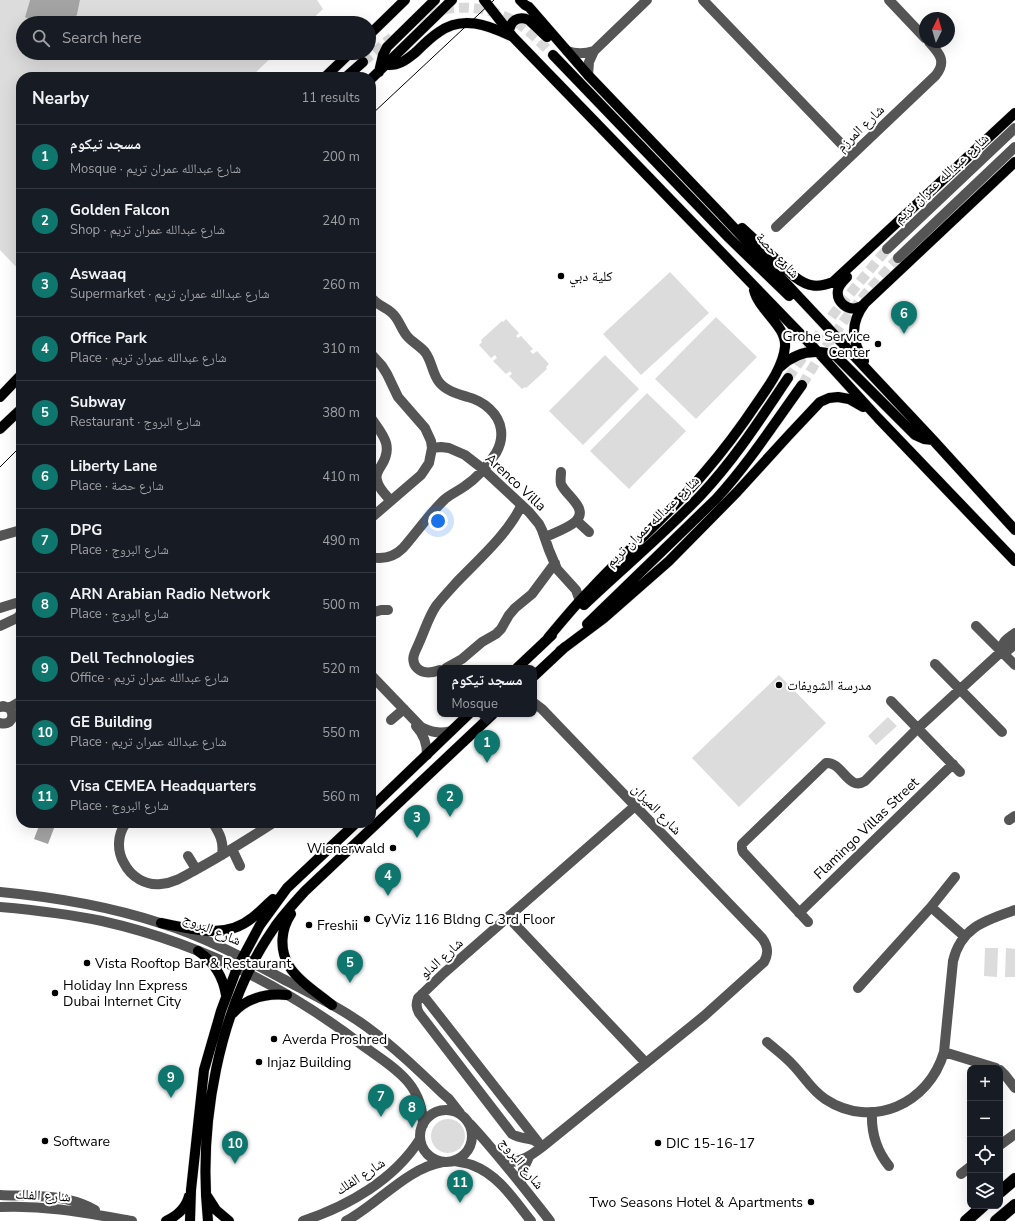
<!DOCTYPE html>
<html lang="en">
<head>
<meta charset="utf-8">
<style>
  :root { --surface:#171b24; --page:#20242c; --text:#f1f3f6; --muted:#9ea1a6; --line:#363941; --accent:#0f766e }
  body { margin:0; font-family:"Nunito Sans","Noto Naskh Arabic",sans-serif; background:var(--page); color:var(--text) }
  .controls { position:absolute; right:12px; bottom:12px; display:grid; overflow:hidden; border-radius:8px; box-shadow:0 4px 16px #0002 }
  .controls button { width:36px; height:36px; display:grid; place-items:center; padding:0; border:0; border-bottom:1px solid var(--line); background:var(--surface); color:var(--text); font:20px sans-serif }
  .compass { position:absolute; left:919px; top:12px; width:36px; height:36px; border-radius:50%; background:var(--surface); box-shadow:0 4px 16px #0002; rotate:5deg }
  .you { position:absolute; left:438px; top:521px; width:14px; height:14px; margin:-10px; border:3px solid #fff; border-radius:50%; background:#1a73e8; box-shadow:0 0 0 6px #1a73e833 }
  .badge { display:grid; place-items:center; width:26px; height:26px; border-radius:50%; background:var(--accent); color:#fff; font-size:13px; font-weight:700 }
  .pin { position:absolute; translate:-50% -33px; filter:drop-shadow(0 1px 2px #0008) }
  .pin::after { content:''; position:absolute; top:21px; width:14px; height:12px; background:inherit; clip-path:polygon(0 0,100% 0,50% 100%) }
  .popup { position:absolute; left:437px; top:665px; width:100px; height:52px; box-sizing:border-box; display:grid; place-content:center; border-radius:8px; background:var(--surface); filter:drop-shadow(0 1px 3px #0005); font-size:13px; white-space:nowrap; color:var(--muted) }
  .popup b { font-size:15px; color:var(--text) }
  .popup::after { content:''; position:absolute; left:50%; top:100%; margin-left:-8px; border:8px solid transparent; border-top-color:var(--surface) }
  .list { margin:0; padding:0; list-style:none }
  h2 { display:flex; justify-content:space-between; align-items:center; height:52px; margin:0; padding:0 16px; font-size:17px }
  h2 small { font-size:13px; font-weight:400; color:var(--muted) }
  .list li { display:grid; grid-template-columns:26px 1fr auto; gap:12px; align-items:center; box-sizing:border-box; height:64px; padding:0 16px; border-top:1px solid var(--line) }
  .list b { display:block; font-size:15px; white-space:nowrap }
  .list p { margin:0; font-size:13px; white-space:nowrap; color:var(--muted) }
  .list em { font-size:13px; font-style:normal; color:var(--muted) }
  .icon { flex:none; width:22px; height:22px; fill:none; stroke:currentColor; stroke-width:2; stroke-linecap:round; stroke-linejoin:round }
  .map { position:relative; flex:none; width:1015px; height:1221px; overflow:hidden }
  .search { position:absolute; background:var(--surface); box-shadow:0 4px 16px #0002; left:16px; top:16px; width:360px; height:44px; display:flex; align-items:center; gap:10px; box-sizing:border-box; padding:0 14px; border-radius:22px; color:var(--muted); font-size:15px }
  .panel { position:absolute; background:var(--surface); box-shadow:0 4px 16px #0002; left:16px; top:72px; width:360px; height:756px; border-radius:16px }
  .map>svg:first-child { display:block }
  .green { fill:#dcdcdc }
  .water { fill:#a3a3a3 }
  .lines { fill:none; stroke-linecap:round; stroke-linejoin:round }
  .minor-tunnel { stroke:#d9d9d9; stroke-width:10; stroke-dasharray:10 5; stroke-linecap:butt }
  .major-tunnel { stroke:#d9d9d9; stroke-width:10; stroke-dasharray:10 5; stroke-linecap:butt }
  .major-casing { stroke:#dbdbdb; stroke-width:11 }
  .highway-casing { stroke:#dbdbdb; stroke-width:13 }
  .minor { stroke:#555; stroke-width:10 }
  .major { stroke:#000; stroke-width:10 }
  .highway { stroke:#000; stroke-width:12 }
  .tram { stroke:#000; stroke-width:1 }
  .poi-dot { fill:#000; stroke:#fff; stroke-width:1.5 }
  .labels { text-anchor:middle; stroke-width:4; stroke-linejoin:round; paint-order:stroke }
  .street-label { font-size:14px; fill:#000; stroke:#fff }
  .poi-label { font-size:14px; fill:#000; stroke:#fff; text-anchor:start }
</style>
</head>
<body>
<div class="map">
<svg width="1015" height="1221" viewBox="0 0 1015 1221">
  <rect width="100%" height="100%" fill="#fff"/>
  <path class="green" d="M0,0H30L25,17L34,23H23V53H276L251,77H21V272L0,250Z
    M80,0H317L323,9L308,23H69L77,15Z
    M670,272L709,313L641,375L603,334Z
    M716,317L757,357L696,419L655,379Z
    M506,319L519,333L516,336L518,338L521,336L533,349L530,351L533,354L537,351L549,364L546,367L547,369L526,388L525,387L522,389L509,376L512,374L510,371L506,374L493,361L497,358L495,355L491,358L479,345L482,342L481,340L502,321L503,322Z
    M605,355L639,389L583,445L549,411Z
    M647,393L686,431L629,489L590,451Z
    M779,675L826,723L739,807L692,758Z
    M888,717L897,726L876,745L868,736Z
    M985,948H998L997,977L984,976Z
    M1006,948L1015,949V977H1005Z
    M431 1136a17 17 0 1 1 34 0a17 17 0 1 1-34 0Z"/>
  <path class="water" d="M30,0H80L77,15L69,23H34L25,17Z
    M40,823H56L48,844L34,839Z"/>
  <g class="lines">
    <path class="minor-tunnel" d="M788,378L835,312L887,249
      M802,385C816,362 830,340 846,318C862,297 880,278 898,258"/>
    <path class="major-tunnel" d="M416,20C448,2 488,4 519,24C531,32 542,44 553,55
      M363,62L392,37"/>
    <defs>
      <path id="major" d="M484,0L513,37L817,351L878,418L1015,561
        M520,0L525,5L529,7L588,75L722,215L933,440L1015,530
        M509,32C510,21 518,15 529,20L547,37
        M369,35L405,0
        M553,55L729,238L789,296
        M386,65C399,66 406,60 416,52C423,45 431,37 439,32C462,15 488,25 511,36
        M379,72L383,55L387,47L435,0
        M325,77L350,53
        M346,77L363,62
        M371,79L452,0
        M742,228L795,277C808,287 818,288 833,282L1015,113
        M847,277C843,281 839,285 838,290C836,302 848,312 859,307C861,307 863,305 864,304
        M864,361C851,340 850,323 865,303L1015,162
        M780,367C796,352 815,348 836,356L915,435L924,439L933,440
        M0,397L21,375
        M0,429L21,409
        M584,605C623,568 665,533 701,495C735,459 761,418 788,378
        M587,624L716,499C748,464 774,424 802,385
        M548,638C562,621 576,604 592,588C628,549 670,514 704,473C723,451 741,427 757,403C768,387 783,367 785,347C787,326 759,311 754,290
        M560,651L604,618L669,561L737,492L788,436L820,402L829,398L838,397L849,399L863,407
        M517,668L552,635
        M534,676L565,647
        M371,808L469,714
        M291,914C281,929 279,949 289,966C298,981 319,994 332,1005
        M161,923C192,929 225,940 252,918C260,912 266,905 273,899
        M198,951C214,962 223,976 226,995
        M233,1013C248,997 266,993 287,995
        M207,1196L216,1210L229,1221
        M166,1221C177,1216 186,1208 189,1196
        M190,1221L191,1190L204,1070L221,1011L237,968L260,925L287,888L356,823
        M208,1221C198,1125 218,1008 274,928C283,915 294,903 305,891L493,714"/>
      <path id="highway" d="M1000,1192L1015,1179
        M966,1221L983,1206
        M996,1221L1015,1205"/>
    </defs>
    <use href="#major" class="major-casing"/>
    <use href="#highway" class="highway-casing"/>
    <path class="minor" d="M703,0L852,155
      M889,0L925,38
      M567,51C576,54 584,54 594,51
      M588,75L589,62L594,51L647,0
      M776,227L936,75C947,61 939,53 929,42
      M887,249L1015,128
      M898,258L1015,147
      M371,297C377,306 385,306 392,313C399,319 401,329 407,336C412,342 420,346 425,352C432,361 432,373 439,382C446,391 458,394 468,397C483,401 499,413 501,430C502,437 500,446 496,453C488,465 477,478 465,486C458,491 451,494 445,499C430,513 417,532 403,548C394,557 384,560 371,557
      M371,354L382,366L387,374L398,397L425,428L431,441L432,448L429,463L421,475L371,518
      M371,418C383,435 394,446 381,466C378,471 375,475 377,480C378,488 386,495 391,501
      M432,448L441,447L449,448L465,455L483,469L529,512L539,524L542,530L549,550L557,569L576,590L580,601
      M577,521L589,532
      M0,536L21,530
      M545,537C554,533 569,528 576,521C589,508 565,495 561,484C560,480 561,476 561,472
      M0,608L16,603L21,606
      M371,613L381,610H388
      M0,626L17,618L21,614
      M976,626L1015,665
      M1002,651C1000,642 1009,638 1015,633
      M935,664L1002,732
      M446,668L462,659L482,642L496,634L501,629L509,615L515,608L532,594L555,563
      M440,670C432,673 423,674 417,668C409,659 416,651 419,643C425,630 428,618 436,606C442,598 449,591 456,583C477,561 508,534 521,506
      M371,675L421,727C431,732 439,734 451,731
      M891,701L960,772
      M0,707L3,706L9,708C16,716 11,726 0,723
      M9,708L21,701
      M391,720L404,709
      M416,726C424,735 427,743 427,755
      M1009,820L1015,816
      M126,823C117,835 117,851 124,863C131,877 146,886 161,884C175,883 186,875 197,869C223,855 248,839 273,823
      M213,823C220,834 224,842 222,855
      M232,849L240,866
      M188,856L196,869
      M0,892C54,897 108,906 160,923C203,936 244,958 283,979C312,994 341,1008 367,1027C394,1047 418,1070 442,1093L449,1099L460,1113
      M0,907C34,910 68,914 102,921C196,942 285,986 362,1045C392,1067 423,1082 423,1125
      M931,907L964,936
      M799,913L953,764
      M508,917L646,1063
      M808,922L743,852L742,849V844L826,763C842,761 848,792 865,781L918,728L1002,651H1007L1015,644
      M858,988L931,907L955,877
      M422,994L538,1142
      M767,1042C775,1049 785,1056 792,1064C804,1076 811,1090 825,1099C872,1130 929,1104 944,1052L953,961C961,927 986,920 1015,910
      M944,1052L996,1068
      M1000,1070L1005,1075L1015,1088
      M420 1136a26 26 0 1 1 52 0a26 26 0 1 1-52 0Z
      M872,1112C871,1133 876,1150 889,1166
      M470,1124C499,1155 524,1188 550,1221
      M1000,1145L1015,1134
      M542,1147C532,1135 524,1141 512,1134L419,1013C416,1007 416,1004 418,998L444,973L635,806
      M454,1161C460,1162 467,1163 472,1165C499,1175 514,1200 531,1221
      M504,1163C521,1162 529,1157 542,1147L704,1016L764,962C769,953 768,946 762,938L542,709L534,703
      M961,1174L970,1167
      M521,1182L523,1170L529,1157
      M0,1195C10,1196 21,1195 31,1196C53,1196 76,1199 95,1210
      M0,1207C47,1205 86,1213 132,1221
      M303,1221C348,1206 394,1180 420,1139
      M346,1221C378,1204 407,1168 443,1162"/>
    <use href="#major" class="major"/>
    <use href="#highway" class="highway"/>
    <path class="tram" d="M371,115L494,0
      M0,467L21,446"/>
  </g>
  <g class="poi-dot">
    <circle cx="561" cy="276" r="4"/>
    <circle cx="878" cy="344" r="4"/>
    <circle cx="779" cy="685" r="4"/>
    <circle cx="393" cy="848" r="4"/>
    <circle cx="367" cy="919" r="4"/>
    <circle cx="309" cy="925" r="4"/>
    <circle cx="87" cy="963" r="4"/>
    <circle cx="55" cy="993" r="4"/>
    <circle cx="274" cy="1039" r="4"/>
    <circle cx="259" cy="1062" r="4"/>
    <circle cx="45" cy="1141" r="4"/>
    <circle cx="658" cy="1143" r="4"/>
    <circle cx="811" cy="1202" r="4"/>
  </g>
  <g class="labels">
    <g class="street-label">
      <text transform="translate(860 128) rotate(-44)" y="5">شارع المرزم</text>
      <text transform="translate(941 178) rotate(-43)" y="5">شارع عبدالله عمران تريم</text>
      <text transform="translate(778 255) rotate(47)" y="5">شارع حصة</text>
      <text transform="translate(516 482) rotate(43)" y="5">Arenco Villa</text>
      <text transform="translate(652 521) rotate(-44)" y="5">شارع عبدالله عمران تريم</text>
      <text transform="translate(657 809) rotate(46)" y="5">شارع الميزان</text>
      <text transform="translate(866 828) rotate(-44)" y="5">Flamingo Villas Street</text>
      <text transform="translate(212 929) rotate(23)" y="5">شارع البروج</text>
      <text transform="translate(441 958) rotate(-42)" y="5">شارع الدلو</text>
      <text transform="translate(522 1163) rotate(51)" y="5">شارع البروج</text>
      <text transform="translate(360 1176) rotate(-33)" y="5">شارع الفلك</text>
      <text transform="translate(43 1195) rotate(3)" y="5">شارع الفلك</text>
    </g>
    <g class="poi-label">
      <text x="569" y="281">كلية دبي</text>
      <text x="870" y="341" text-anchor="end">Grohe Service<tspan x="870" dy="16">Center</tspan></text>
      <text x="787" y="690">مدرسة الشويفات</text>
      <text x="385" y="853" text-anchor="end">Wienerwald</text>
      <text x="375" y="924">CyViz 116 Bldng C 3rd Floor</text>
      <text x="317" y="930">Freshii</text>
      <text x="95" y="968">Vista Rooftop Bar &amp; Restaurant</text>
      <text x="63" y="990">Holiday Inn Express<tspan x="63" dy="16">Dubai Internet City</tspan></text>
      <text x="282" y="1044">Averda Proshred</text>
      <text x="267" y="1067">Injaz Building</text>
      <text x="53" y="1146">Software</text>
      <text x="666" y="1148">DIC 15-16-17</text>
      <text x="803" y="1207" text-anchor="end">Two Seasons Hotel &amp; Apartments</text>
    </g>
  </g>
</svg>
<div class="controls">
<button>+</button>
<button>−</button>
<button><svg class="icon" aria-label="locate" viewBox="0 0 24 24"><circle cx="12" cy="12" r="6"/><path d="M12 2v4M12 18v4M2 12h4M18 12h4"/></svg></button>
<button><svg class="icon" aria-label="layers" viewBox="0 0 24 24"><path d="M12 4l9 5-9 5-9-5zM3 14l9 5 9-5"/></svg></button>
</div>
<svg class="compass" viewBox="-18 -18 36 36"><path d="M0-13l5 13h-10z" fill="#e53935"/><path d="M0 13l5-13h-10z" fill="#9ea1a6"/></svg>
<div class="you"></div>
<div class="pin badge" style="left:487px;top:763px">1</div>
<div class="popup"><b>مسجد تيكوم</b>Mosque</div>
<div class="pin badge" style="left:450px;top:817px">2</div>
<div class="pin badge" style="left:417px;top:838px">3</div>
<div class="pin badge" style="left:388px;top:896px">4</div>
<div class="pin badge" style="left:350px;top:983px">5</div>
<div class="pin badge" style="left:904px;top:334px">6</div>
<div class="pin badge" style="left:381px;top:1117px">7</div>
<div class="pin badge" style="left:412px;top:1128px">8</div>
<div class="pin badge" style="left:171px;top:1098px">9</div>
<div class="pin badge" style="left:235px;top:1164px">10</div>
<div class="pin badge" style="left:460px;top:1203px">11</div>
<div class="search"><svg class="icon" aria-label="search" viewBox="0 0 24 24"><circle cx="10" cy="10" r="6"/><path d="M15 15l6 6"/></svg>Search here</div>
<section class="panel">
<h2>Nearby<small>11 results</small></h2>
<ul class="list">
<li><span class="badge">1</span><div><b>مسجد تيكوم</b><p>Mosque · شارع عبدالله عمران تريم</p></div><em>200 m</em></li>
<li><span class="badge">2</span><div><b>Golden Falcon</b><p>Shop · شارع عبدالله عمران تريم</p></div><em>240 m</em></li>
<li><span class="badge">3</span><div><b>Aswaaq</b><p>Supermarket · شارع عبدالله عمران تريم</p></div><em>260 m</em></li>
<li><span class="badge">4</span><div><b>Office Park</b><p>Place · شارع عبدالله عمران تريم</p></div><em>310 m</em></li>
<li><span class="badge">5</span><div><b>Subway</b><p>Restaurant · شارع البروج</p></div><em>380 m</em></li>
<li><span class="badge">6</span><div><b>Liberty Lane</b><p>Place · شارع حصة</p></div><em>410 m</em></li>
<li><span class="badge">7</span><div><b>DPG</b><p>Place · شارع البروج</p></div><em>490 m</em></li>
<li><span class="badge">8</span><div><b>ARN Arabian Radio Network</b><p>Place · شارع البروج</p></div><em>500 m</em></li>
<li><span class="badge">9</span><div><b>Dell Technologies</b><p>Office · شارع عبدالله عمران تريم</p></div><em>520 m</em></li>
<li><span class="badge">10</span><div><b>GE Building</b><p>Place · شارع عبدالله عمران تريم</p></div><em>550 m</em></li>
<li><span class="badge">11</span><div><b>Visa CEMEA Headquarters</b><p>Place · شارع البروج</p></div><em>560 m</em></li>
</ul>
</section>
</div>
</body>
</html>
